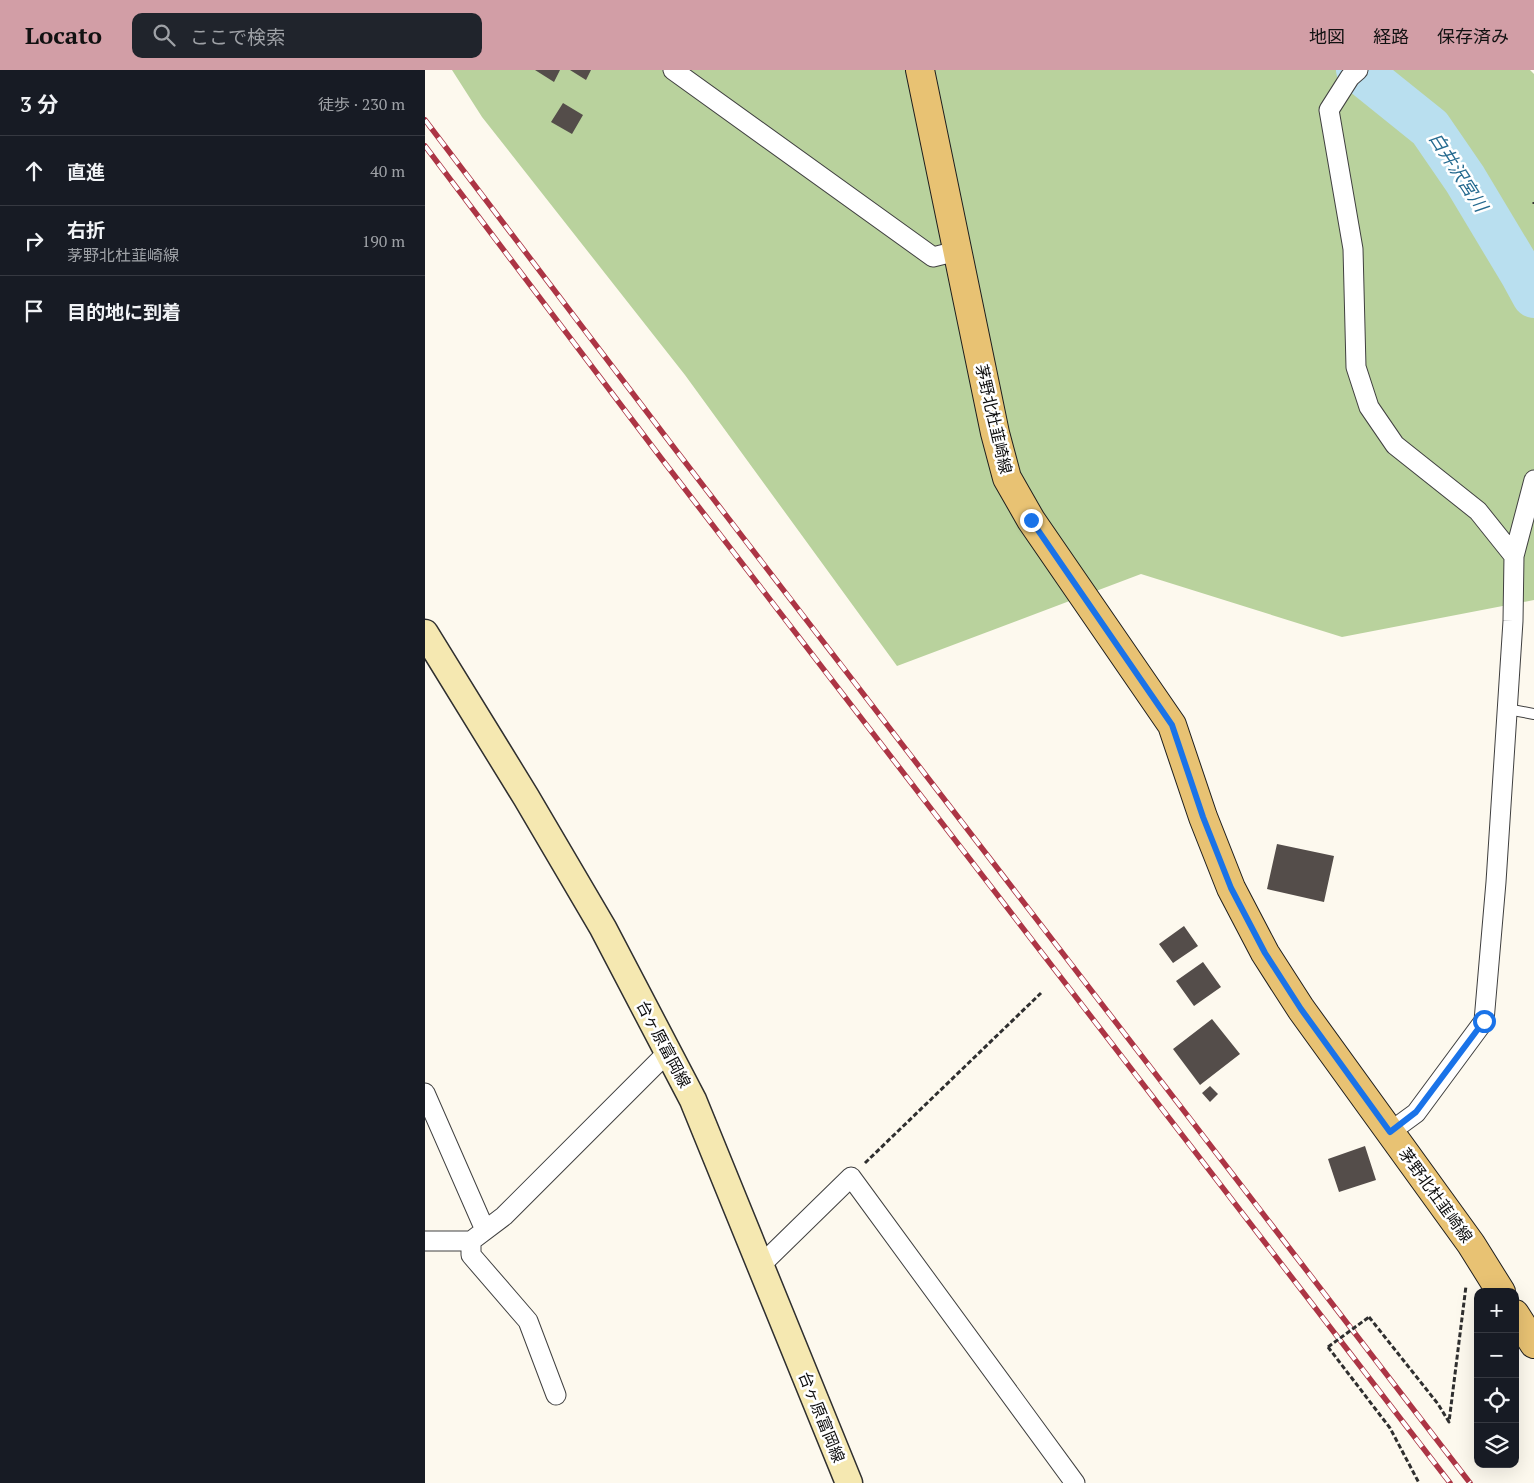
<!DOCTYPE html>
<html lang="ja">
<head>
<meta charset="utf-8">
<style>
  :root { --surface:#171b24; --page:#20242c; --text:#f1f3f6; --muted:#9ea1a6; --line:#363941; --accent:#d29ea6 }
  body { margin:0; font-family:"PT Serif","Noto Sans JP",serif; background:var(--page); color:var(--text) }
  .controls { position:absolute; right:15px; bottom:15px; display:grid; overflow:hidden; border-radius:10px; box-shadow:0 5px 20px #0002 }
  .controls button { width:45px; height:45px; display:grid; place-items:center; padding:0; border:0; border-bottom:1px solid var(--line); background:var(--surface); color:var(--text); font:25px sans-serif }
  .stop { position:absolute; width:15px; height:15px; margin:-11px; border:4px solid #1a73e8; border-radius:50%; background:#fff }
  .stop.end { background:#1a73e8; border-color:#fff; box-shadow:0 1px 5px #0008 }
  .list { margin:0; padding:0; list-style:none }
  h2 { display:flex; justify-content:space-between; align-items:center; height:65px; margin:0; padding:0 20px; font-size:21px }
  h2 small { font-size:16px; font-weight:400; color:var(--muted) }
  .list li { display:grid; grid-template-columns:32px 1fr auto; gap:15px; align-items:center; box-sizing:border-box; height:70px; padding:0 20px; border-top:1px solid var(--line) }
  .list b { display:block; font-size:19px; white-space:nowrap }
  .list p { margin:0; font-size:16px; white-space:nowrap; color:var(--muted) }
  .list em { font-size:16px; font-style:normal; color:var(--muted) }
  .icon { flex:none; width:28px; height:28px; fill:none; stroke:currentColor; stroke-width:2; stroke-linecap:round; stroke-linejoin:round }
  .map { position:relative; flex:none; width:1109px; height:1413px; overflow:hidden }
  header { display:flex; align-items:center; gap:30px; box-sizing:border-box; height:70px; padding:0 25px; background:var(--accent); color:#111 }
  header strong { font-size:24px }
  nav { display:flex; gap:28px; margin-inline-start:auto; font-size:18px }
  .search { width:350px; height:45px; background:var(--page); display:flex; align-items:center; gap:12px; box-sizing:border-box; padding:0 18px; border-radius:10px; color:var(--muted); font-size:19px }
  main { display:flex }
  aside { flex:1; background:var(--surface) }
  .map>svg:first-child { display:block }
  .forest { fill:#b9d29d }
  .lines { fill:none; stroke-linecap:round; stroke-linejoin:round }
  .river { stroke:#b9dfef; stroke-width:44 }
  .building { fill:#544d4a }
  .lane-casing { stroke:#404040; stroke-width:12 }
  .street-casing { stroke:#404040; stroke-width:21 }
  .secondary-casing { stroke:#2f2f2f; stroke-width:29 }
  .primary-casing { stroke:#1e1e1e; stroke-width:30 }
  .path { stroke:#2f2f2f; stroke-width:3; stroke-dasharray:5 2.5; stroke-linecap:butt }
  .lane { stroke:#fff; stroke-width:10 }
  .street { stroke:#fff; stroke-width:19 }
  .secondary { stroke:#f5e8b1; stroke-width:26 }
  .primary { stroke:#e8c273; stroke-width:28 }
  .rail-casing { stroke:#ac3545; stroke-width:5.5 }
  .rail { stroke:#fff; stroke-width:4; stroke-dasharray:11; stroke-linecap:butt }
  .path-bridge { stroke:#2f2f2f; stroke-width:3; stroke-dasharray:5 2.5; stroke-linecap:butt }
  .route { stroke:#1a73e8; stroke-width:6 }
  .labels { text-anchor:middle; stroke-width:5; stroke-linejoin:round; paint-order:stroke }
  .street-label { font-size:16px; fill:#0d0d0d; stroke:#fff }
  .water-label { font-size:18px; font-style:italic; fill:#256a8f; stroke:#fff }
</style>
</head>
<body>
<header>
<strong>Locato</strong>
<div class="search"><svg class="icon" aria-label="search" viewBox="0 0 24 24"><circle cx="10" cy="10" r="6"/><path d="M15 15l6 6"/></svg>ここで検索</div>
<nav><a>地図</a><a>経路</a><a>保存済み</a></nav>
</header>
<main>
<aside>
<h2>3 分<small>徒歩 · 230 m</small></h2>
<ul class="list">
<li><svg class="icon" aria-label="ahead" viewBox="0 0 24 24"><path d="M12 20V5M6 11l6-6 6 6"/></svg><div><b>直進</b></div><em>40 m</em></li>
<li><svg class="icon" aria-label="right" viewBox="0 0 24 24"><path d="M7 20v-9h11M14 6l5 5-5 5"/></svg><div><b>右折</b><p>茅野北杜韮崎線</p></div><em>190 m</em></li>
<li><svg class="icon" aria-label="arrive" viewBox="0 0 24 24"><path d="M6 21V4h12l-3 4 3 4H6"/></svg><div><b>目的地に到着</b></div></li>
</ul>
</aside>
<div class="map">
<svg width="1109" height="1413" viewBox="0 0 1109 1413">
  <rect width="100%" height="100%" fill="#fdf9ee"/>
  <path class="forest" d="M27,0H1105L1109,4V530L917,567L716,504L472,596L260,305L57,47Z"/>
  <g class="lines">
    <path class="river" d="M933,0L1005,58L1040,109L1097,204L1109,226"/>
  </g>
  <path class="building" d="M110,0H135L129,12Z
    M145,0H166L161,10Z
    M138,33L158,45L147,64L126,52Z
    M852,774L909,786L899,832L842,819Z
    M759,856L773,876L748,893L734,874Z
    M778,892L796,917L769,936L751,911Z
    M787,949L815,984L775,1015L748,979Z
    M785,1016L793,1024L785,1032L777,1023Z
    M940,1076L951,1110L914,1122L903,1089Z"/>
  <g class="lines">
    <defs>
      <path id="lane" d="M1082,639L1109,644"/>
      <path id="street" d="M248,0L508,187L532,181
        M933,0L925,7L904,40L928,179L931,297L944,337L970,375L1053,441L1089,486
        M0,1023L60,1160
        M965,1062L991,1043L1059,951L1071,812L1088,551L1089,486L1109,410
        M0,1171H46L79,1146L243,982
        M46,1171V1185L103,1251L131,1325
        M336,1195L426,1107L650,1413"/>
      <path id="secondary" d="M0,563L101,727L178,858L268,1030L424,1413"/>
      <path id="primary" d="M495,0L570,363L582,408L606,450L747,655L778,747L806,818L840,883L876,939L1046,1174L1076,1222
        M1090,1244L1109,1274"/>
    </defs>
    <use href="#lane" class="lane-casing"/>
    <use href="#street" class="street-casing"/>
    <use href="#secondary" class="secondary-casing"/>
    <use href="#primary" class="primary-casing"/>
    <path class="path" d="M1109,132V134
      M440,1093L616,923
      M944,1247L1013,1334L1024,1352L1041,1216
      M903,1277L965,1358L994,1413"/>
    <use href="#lane" class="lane"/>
    <use href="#street" class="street"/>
    <use href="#secondary" class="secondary"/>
    <use href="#primary" class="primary"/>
    <defs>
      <path id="rail" d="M0,50L250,379L1045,1413
        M0,76L236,388L1025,1413"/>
    </defs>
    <use href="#rail" class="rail-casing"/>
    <use href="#rail" class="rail"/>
    <path class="path-bridge" d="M903,1277L944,1247"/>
  </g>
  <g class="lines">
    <path class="route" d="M606,450L747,655L778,747L806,818L840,883L876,939L965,1062L991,1042L1059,951"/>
  </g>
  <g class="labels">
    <g class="street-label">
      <text transform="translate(569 349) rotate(77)" y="6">茅野北杜韮崎線</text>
      <text transform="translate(239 974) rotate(62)" y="6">台ヶ原富岡線</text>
      <text transform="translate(1011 1125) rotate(54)" y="6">茅野北杜韮崎線</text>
      <text transform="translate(397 1347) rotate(68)" y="6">台ヶ原富岡線</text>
    </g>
    <g class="water-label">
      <text transform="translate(1033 102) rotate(57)" y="6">白井沢宮川</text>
    </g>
  </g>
</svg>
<div class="controls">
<button>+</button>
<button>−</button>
<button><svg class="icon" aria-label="locate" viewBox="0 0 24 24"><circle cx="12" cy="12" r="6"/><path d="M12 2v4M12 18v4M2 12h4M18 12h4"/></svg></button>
<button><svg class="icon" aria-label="layers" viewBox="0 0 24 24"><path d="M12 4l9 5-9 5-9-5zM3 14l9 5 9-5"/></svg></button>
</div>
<div class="stop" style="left:1059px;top:951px"></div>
<div class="stop end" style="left:606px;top:450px"></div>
</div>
</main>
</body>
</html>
